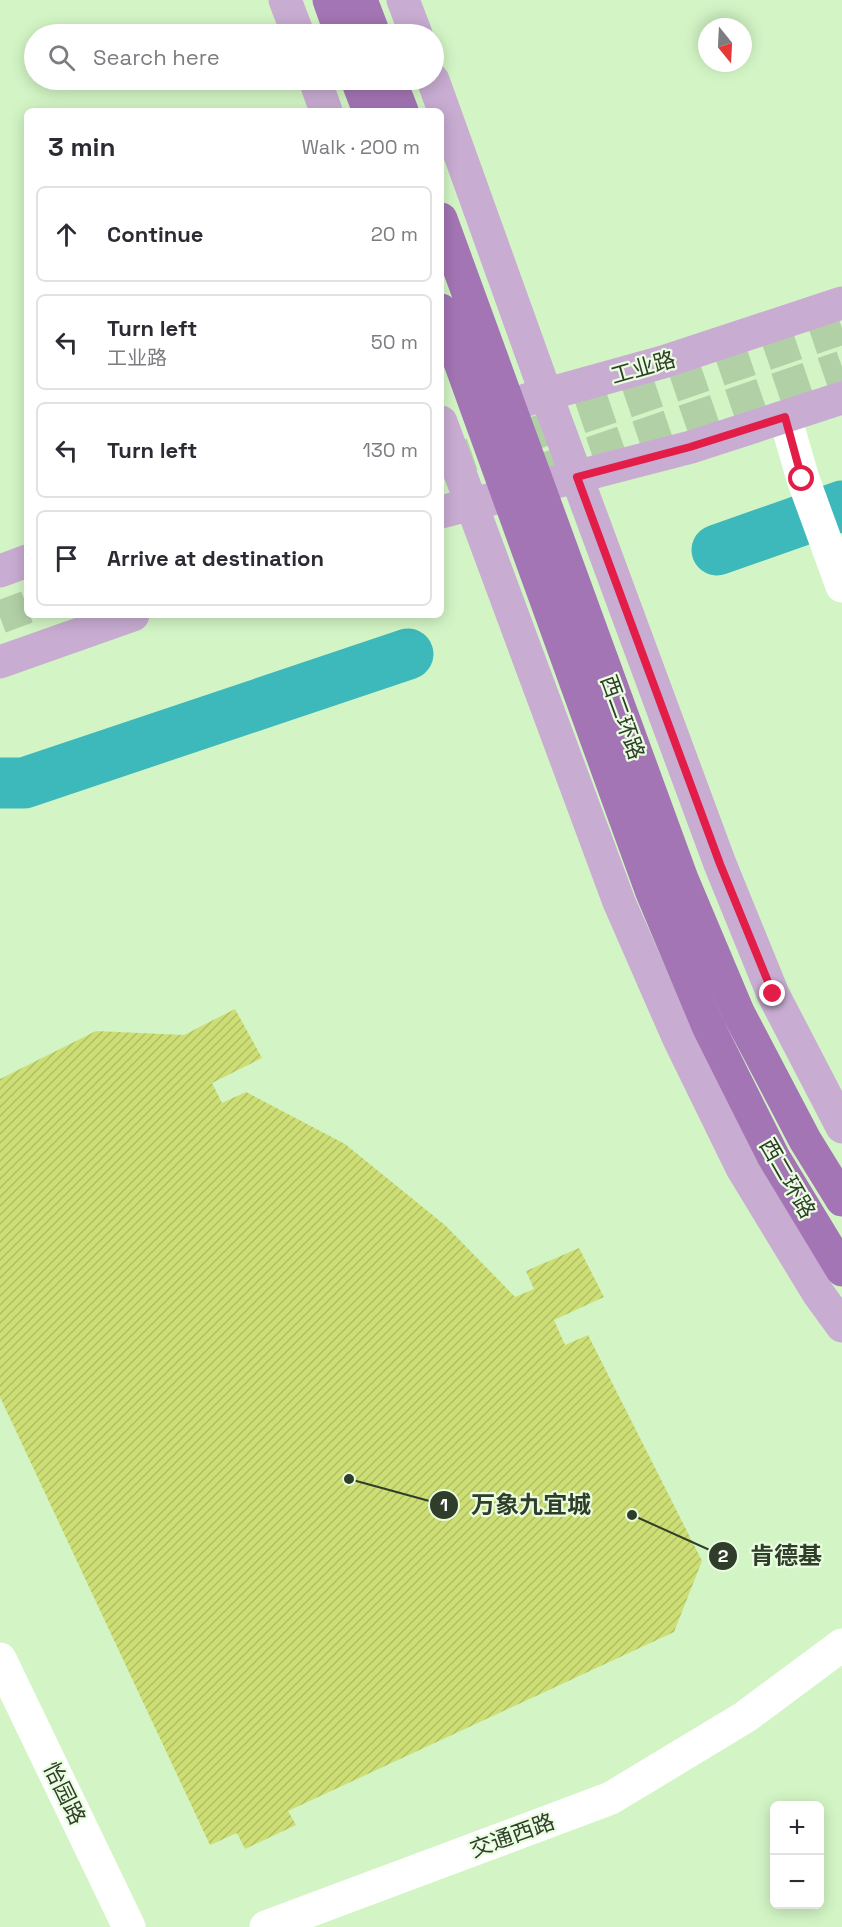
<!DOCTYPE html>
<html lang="en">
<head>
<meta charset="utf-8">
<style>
  :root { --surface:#fff; --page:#f2f2f3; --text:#2b2b33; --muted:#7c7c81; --line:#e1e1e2 }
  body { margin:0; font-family:"Space Grotesk","Noto Sans SC",sans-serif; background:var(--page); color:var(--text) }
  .controls { position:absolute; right:18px; bottom:18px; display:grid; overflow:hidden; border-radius:9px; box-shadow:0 3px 15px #0003 }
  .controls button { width:54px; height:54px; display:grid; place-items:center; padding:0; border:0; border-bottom:2px solid var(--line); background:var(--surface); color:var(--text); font:30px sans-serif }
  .compass { position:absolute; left:698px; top:18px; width:54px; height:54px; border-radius:50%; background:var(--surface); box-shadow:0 3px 15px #0003; rotate:162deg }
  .stop { position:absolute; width:18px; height:18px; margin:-14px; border:4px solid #e11d48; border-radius:50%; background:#fff }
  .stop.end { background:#e11d48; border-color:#fff; box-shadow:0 2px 6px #0008 }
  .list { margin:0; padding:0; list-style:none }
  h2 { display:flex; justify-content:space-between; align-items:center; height:78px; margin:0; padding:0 24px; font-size:26px }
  h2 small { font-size:20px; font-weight:400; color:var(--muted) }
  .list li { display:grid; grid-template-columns:39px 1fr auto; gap:18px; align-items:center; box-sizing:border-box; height:96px; margin:0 12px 12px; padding:0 12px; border:2px solid var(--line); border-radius:9px }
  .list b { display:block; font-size:22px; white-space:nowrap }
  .list p { margin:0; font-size:20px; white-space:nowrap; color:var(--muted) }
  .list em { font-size:20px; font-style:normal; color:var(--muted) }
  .icon { flex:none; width:33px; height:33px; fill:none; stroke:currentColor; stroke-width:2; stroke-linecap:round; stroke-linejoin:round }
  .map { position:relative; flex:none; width:842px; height:1927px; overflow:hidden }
  .search { position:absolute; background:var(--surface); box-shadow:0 3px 15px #0003; left:24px; top:24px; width:420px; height:66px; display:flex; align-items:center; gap:15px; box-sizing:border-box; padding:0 21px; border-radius:33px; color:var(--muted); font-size:22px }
  .panel { position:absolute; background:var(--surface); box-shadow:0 3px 15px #0003; left:24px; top:108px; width:420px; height:510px; border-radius:9px }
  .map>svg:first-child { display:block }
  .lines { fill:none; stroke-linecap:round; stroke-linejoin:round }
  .river { stroke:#3eb9bb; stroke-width:51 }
  .building { fill:url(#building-hatch) }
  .highway-tunnel { stroke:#b2d0a6; stroke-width:33; stroke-dasharray:33 16; stroke-linecap:butt }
  .minor { stroke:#fff; stroke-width:33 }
  .major { stroke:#c8acd2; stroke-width:33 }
  .highway { stroke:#a375b4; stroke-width:33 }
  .route { stroke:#e11d48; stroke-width:8 }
  .labels { text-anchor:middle; stroke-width:4.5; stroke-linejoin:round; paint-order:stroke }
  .street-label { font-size:22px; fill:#303d2a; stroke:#e9fde0 }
  .leader { fill:none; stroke:#303d2a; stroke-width:2 }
  .callout-dot { fill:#303d2a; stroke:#e9fde0; stroke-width:2 }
  .mark-label { font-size:18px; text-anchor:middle; font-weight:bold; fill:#fff }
  .callout-label { font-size:24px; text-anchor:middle; font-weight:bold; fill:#303d2a; stroke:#e9fde0; stroke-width:4.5; stroke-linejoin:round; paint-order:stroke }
</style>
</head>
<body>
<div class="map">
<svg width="842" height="1927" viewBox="0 0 842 1927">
  <defs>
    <pattern id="building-hatch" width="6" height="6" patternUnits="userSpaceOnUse" patternTransform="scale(1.5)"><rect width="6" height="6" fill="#cdde74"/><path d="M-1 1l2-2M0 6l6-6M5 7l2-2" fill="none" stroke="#b0bf65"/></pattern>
  </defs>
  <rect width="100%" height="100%" fill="#d3f5c5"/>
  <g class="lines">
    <path class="river" d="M717,550L842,506
      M0,783H24L408,654"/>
  </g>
  <path class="building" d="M235,1009L262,1058L212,1083L222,1103L246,1092L345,1144L446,1226L515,1297L534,1289L526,1271L579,1248L604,1297L554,1320L565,1345L588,1335L702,1561L674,1632L288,1811L296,1825L245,1849L237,1833L210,1845L0,1397V1079L96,1031L184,1035Z"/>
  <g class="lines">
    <path class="highway-tunnel" d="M441,465L842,328
      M545,469L842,367
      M0,617L27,607"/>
    <path class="minor" d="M785,417L803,479L842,586
      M0,1659L129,1927
      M266,1927L611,1798L745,1717L842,1645"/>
    <path class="major" d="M285,0L298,34
      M403,0L416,34
      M315,80L326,111
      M433,80L546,394L720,864L773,994L842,1127
      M526,400L663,362L842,303
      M441,422L619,902L678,1037L742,1168L818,1293L842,1326
      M556,482L691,447L842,398
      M441,512L492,499
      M0,571L27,561
      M0,662L133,615"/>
    <path class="highway" d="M329,0L341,34
      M361,0L374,34
      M357,80L369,111
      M390,80L402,111
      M441,219L682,879L738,1012L805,1140L842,1200
      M441,310L651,890L708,1026L773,1156L842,1270"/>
  </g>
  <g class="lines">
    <path class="route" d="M773,994L720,864L577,477L690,447L785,417L802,479"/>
  </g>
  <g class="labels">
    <g class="street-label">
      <text transform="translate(643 367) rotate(-16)" y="8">工业路</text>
      <text transform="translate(623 717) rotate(70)" y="8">西二环路</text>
      <text transform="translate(788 1178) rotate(60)" y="8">西二环路</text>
      <text transform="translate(65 1793) rotate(64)" y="8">怡园路</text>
      <text transform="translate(512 1835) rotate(-20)" y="8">交通西路</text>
    </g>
  </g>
  <path class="leader" d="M349 1479L444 1505M632 1515L723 1556"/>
  <g class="callout-dot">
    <circle cx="349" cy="1479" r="6"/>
    <circle cx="632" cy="1515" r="6"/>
    <circle cx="444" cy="1505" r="15"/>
    <circle cx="723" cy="1556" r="15"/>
  </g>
  <g class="mark-label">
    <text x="444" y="1511">1</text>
    <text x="723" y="1562">2</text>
  </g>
  <g class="callout-label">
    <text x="531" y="1513">万象九宜城</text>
    <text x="786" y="1564">肯德基</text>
  </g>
</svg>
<div class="controls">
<button>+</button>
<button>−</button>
</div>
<svg class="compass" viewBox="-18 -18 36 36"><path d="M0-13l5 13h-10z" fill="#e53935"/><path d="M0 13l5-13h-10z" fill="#7c7c81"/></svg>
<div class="stop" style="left:802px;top:479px"></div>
<div class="stop end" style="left:773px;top:994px"></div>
<div class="search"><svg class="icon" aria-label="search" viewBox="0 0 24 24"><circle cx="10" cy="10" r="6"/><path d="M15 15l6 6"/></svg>Search here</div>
<section class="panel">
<h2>3 min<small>Walk · 200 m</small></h2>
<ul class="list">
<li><svg class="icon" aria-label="ahead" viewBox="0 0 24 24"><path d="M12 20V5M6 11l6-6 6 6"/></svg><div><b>Continue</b></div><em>20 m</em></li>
<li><svg class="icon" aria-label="left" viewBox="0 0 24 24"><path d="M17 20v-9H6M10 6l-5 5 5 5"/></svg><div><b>Turn left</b><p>工业路</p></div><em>50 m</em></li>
<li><svg class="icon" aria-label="left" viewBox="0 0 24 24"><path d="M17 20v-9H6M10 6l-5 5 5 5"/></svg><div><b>Turn left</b></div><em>130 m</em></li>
<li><svg class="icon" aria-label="arrive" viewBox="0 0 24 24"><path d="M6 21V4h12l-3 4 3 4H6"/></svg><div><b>Arrive at destination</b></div></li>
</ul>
</section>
</div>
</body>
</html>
